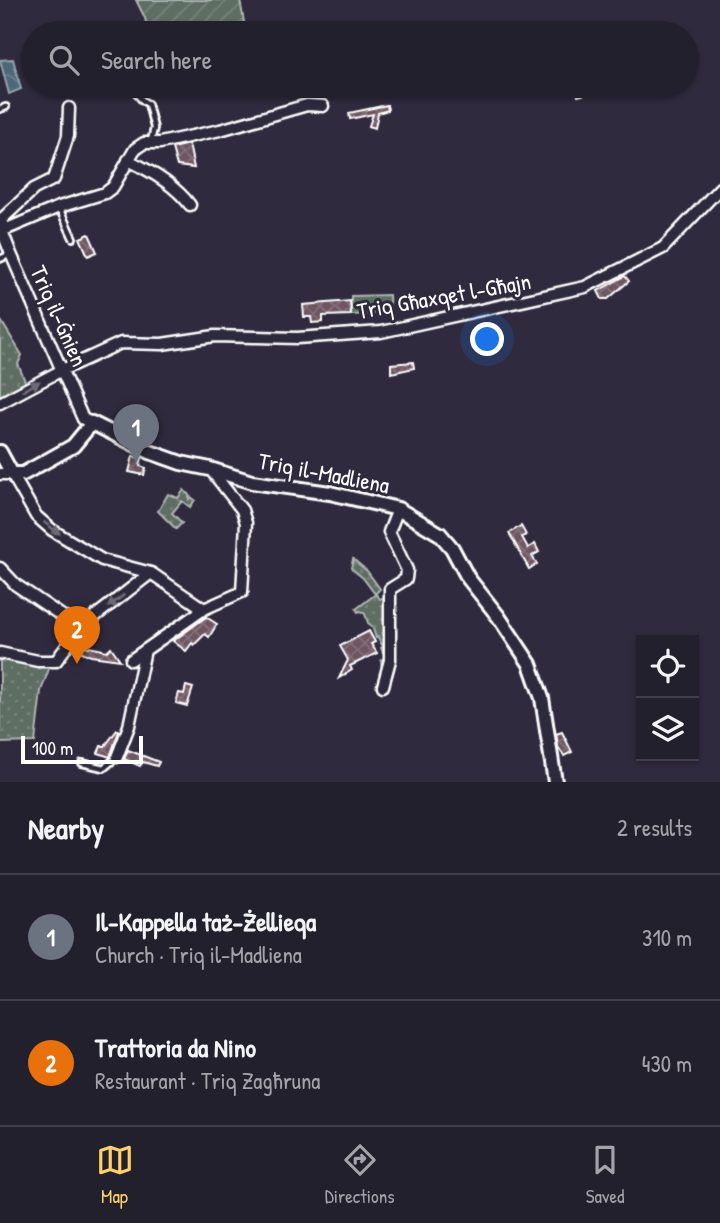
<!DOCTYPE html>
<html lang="en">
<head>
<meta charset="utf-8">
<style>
  :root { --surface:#23202e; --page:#2b2836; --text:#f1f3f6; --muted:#a3a3aa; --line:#403e4a; --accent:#ffd166 }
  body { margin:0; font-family:"Patrick Hand",sans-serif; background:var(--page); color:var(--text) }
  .controls { position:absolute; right:21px; bottom:21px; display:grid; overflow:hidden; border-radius:0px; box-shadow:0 2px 5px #0004 }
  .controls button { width:63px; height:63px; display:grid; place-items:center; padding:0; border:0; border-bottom:2px solid var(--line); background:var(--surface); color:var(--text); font:35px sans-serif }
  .scale { position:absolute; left:21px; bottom:18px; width:122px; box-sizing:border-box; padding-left:7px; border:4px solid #fff; border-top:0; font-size:19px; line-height:24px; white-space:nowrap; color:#fff; -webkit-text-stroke:5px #2f2a3d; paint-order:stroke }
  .you { position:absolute; left:488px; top:340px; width:24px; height:24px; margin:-18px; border:5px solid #fff; border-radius:50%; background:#1a73e8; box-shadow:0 0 0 10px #1a73e833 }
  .badge { display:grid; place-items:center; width:46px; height:46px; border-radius:50%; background:var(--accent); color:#fff; font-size:23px; font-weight:700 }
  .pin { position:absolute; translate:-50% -58px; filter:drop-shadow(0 2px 4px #0008) }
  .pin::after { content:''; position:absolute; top:37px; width:24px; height:21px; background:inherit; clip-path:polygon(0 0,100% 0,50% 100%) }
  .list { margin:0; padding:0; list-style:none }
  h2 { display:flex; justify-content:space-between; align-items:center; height:91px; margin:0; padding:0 28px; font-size:30px }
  h2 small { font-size:23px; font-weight:400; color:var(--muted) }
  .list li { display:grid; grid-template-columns:46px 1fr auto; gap:21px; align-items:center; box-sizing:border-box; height:126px; padding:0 28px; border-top:2px solid var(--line) }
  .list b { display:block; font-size:26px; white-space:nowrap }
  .list p { margin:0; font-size:23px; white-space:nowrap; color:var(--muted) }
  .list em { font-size:23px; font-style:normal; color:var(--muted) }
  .icon { flex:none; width:38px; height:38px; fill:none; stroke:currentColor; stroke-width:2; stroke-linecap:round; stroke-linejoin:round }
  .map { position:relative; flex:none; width:720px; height:782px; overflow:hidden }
  .search { position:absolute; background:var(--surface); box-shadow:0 2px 5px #0004; left:21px; right:21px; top:21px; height:77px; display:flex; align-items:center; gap:18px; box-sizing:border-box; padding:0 24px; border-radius:38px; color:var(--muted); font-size:26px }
  .sheet { height:343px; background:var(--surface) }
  nav { display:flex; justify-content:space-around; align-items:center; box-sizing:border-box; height:98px; border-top:2px solid var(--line); background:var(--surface); font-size:19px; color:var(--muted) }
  nav a { display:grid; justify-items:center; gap:4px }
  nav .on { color:var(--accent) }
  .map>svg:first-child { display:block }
  .grass { fill:url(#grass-dots); stroke:#afb6b2; stroke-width:2 }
  .garden { fill:url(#garden-furrows); stroke:#afb6b2; stroke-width:2 }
  .pitch { fill:#5f6e64; stroke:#afb6b2; stroke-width:2 }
  .water { fill:url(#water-waves); stroke:#95a4ae; stroke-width:2 }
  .building { fill:url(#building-cross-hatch); stroke:#fff; stroke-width:2 }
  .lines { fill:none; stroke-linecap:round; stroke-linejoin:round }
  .service-casing { stroke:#fff; stroke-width:10 }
  .minor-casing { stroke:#fff; stroke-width:15 }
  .tertiary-casing { stroke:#fff; stroke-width:18 }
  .service { stroke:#2f2a3d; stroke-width:4.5 }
  .minor { stroke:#2f2a3d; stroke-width:10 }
  .tertiary { stroke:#2f2a3d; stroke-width:12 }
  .oneway { fill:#6d6a77 }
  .labels { text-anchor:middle; stroke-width:6; stroke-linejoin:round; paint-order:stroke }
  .street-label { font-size:23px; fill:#fff; stroke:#2f2a3d }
</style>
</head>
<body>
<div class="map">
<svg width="720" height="782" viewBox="0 0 720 782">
  <defs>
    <pattern id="grass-dots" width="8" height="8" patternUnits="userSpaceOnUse" patternTransform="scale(1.75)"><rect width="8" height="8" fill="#5f6e64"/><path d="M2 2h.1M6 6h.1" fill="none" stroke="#77847b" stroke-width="1.8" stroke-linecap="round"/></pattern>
    <pattern id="garden-furrows" width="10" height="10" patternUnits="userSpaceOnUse" patternTransform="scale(1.75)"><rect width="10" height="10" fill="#5f6e64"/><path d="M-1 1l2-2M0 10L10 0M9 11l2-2" fill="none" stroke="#77847b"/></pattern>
    <pattern id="water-waves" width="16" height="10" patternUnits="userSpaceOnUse" patternTransform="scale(1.75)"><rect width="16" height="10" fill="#4f6878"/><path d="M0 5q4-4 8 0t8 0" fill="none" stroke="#697f8c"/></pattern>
    <pattern id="building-cross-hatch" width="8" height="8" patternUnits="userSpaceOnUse" patternTransform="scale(1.75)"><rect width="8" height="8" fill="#6e5661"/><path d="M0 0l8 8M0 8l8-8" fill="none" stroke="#846f79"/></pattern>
  </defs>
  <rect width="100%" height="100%" fill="#2f2a3d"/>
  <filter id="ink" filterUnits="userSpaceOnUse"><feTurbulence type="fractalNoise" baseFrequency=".0143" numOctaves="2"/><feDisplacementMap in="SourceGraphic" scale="14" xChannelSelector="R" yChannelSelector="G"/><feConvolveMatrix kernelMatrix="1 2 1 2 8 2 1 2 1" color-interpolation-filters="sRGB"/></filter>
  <g filter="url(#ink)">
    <path class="grass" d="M0,319L22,355L18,364L27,386L0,398Z
      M184,490L189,495V499L191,497L195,500L190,507L182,501L172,513L182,523L176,529L158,511L168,494L178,498Z
      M353,559L367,571L380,589L375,594L363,578L351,568Z
      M376,594L380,599L389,594L387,651L384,671H382L381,660L385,657L381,648L383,647L378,637L376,638L372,626L368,623L365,614L360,611L358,612L356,609Z
      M0,658L50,666L41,691L35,742L0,743Z"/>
    <path class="garden" d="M136,0H240L246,33H148L145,18Z"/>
    <path class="pitch" d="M389,295L390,313L351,315V296Z"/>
    <path class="water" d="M13,59L21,89L9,94L0,60Z"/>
    <path class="building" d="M576,86H607V89L578,96Z
      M387,105L388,110L378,113L375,128L369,126L373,114L350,119L349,113Z
      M189,144L194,168L177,166L172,148Z
      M89,234L97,252L88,256L80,238Z
      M625,276L629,281L608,299H602L598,291Z
      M350,301L351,315L323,316V322L312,323L311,317H304L303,305Z
      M413,362L414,368L391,373V364Z
      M133,456L142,458L140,466L146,468L144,475L129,472Z
      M521,526L526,535L522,537L528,548L535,544L539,552L532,556L537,564L529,569L509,533Z
      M206,617L217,624L209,637L205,634L194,645L192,643L186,651L173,641Z
      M369,631L375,642L371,644L377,653L350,666L352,670L339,678L348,660L340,646Z
      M80,645L107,651L111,647L120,660L91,656L80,651Z
      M186,686L193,688L187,706L176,703L179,693L184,694Z
      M117,730L119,731L110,757L98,753L101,746H105Z
      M562,732L572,752L564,756L558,747L556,734Z
      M128,750L159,762L157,766L143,762L140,766L124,759Z"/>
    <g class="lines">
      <defs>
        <path id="service" d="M135,86C136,94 140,100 148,104L154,128L151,141
          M0,109L6,107
          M59,208L73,238
          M0,259L11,254
          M82,763L104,768L117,757"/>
        <path id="minor" d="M128,160C151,171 175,185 190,205
          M2,219V231L11,254L83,419L92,423
          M2,219L34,189L54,179L68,136L69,108
          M2,231L59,207L105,193L113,187L135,149L144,143H160L220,130L307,105L323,106
          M0,403L62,370L121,343L162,344L215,336L297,338L381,332L585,287L663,248L720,188
          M0,474H12L36,516L52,530L102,560L151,573L204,609
          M0,568L16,585L80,628
          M0,653L38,661H56L80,628L151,573
          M131,660L204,609L242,592L246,523L242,510L210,469
          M383,686L390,660V589L406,579L407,570L389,532L398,509
          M117,757L129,726L145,650"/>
        <path id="tertiary" d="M0,452L12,474H23L73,446L92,423L150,452L181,463L210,469L252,482L330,493L398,509L440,534L452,548L468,578L498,616L530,664L542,698L555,782"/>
      </defs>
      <use href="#service" class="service-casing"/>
      <use href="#minor" class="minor-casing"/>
      <use href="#tertiary" class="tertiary-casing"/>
      <use href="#service" class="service"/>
      <use href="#minor" class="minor"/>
      <use href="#tertiary" class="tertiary"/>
    </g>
    <defs><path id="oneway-solid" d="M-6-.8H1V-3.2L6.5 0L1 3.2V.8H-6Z" transform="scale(1.75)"/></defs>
    <g class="oneway">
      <use href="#oneway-solid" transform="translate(31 386) rotate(-28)"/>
      <use href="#oneway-solid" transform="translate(52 528) rotate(36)"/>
      <use href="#oneway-solid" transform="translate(116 601) rotate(143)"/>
    </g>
  </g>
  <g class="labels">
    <g class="street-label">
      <text transform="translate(444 296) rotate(-10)" y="8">Triq Għaxqet l-Għajn</text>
      <text transform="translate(59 316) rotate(66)" y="8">Triq il-Ġnien</text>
      <text transform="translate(324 473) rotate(11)" y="8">Triq il-Madliena</text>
    </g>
  </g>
</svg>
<div class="controls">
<button><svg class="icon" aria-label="locate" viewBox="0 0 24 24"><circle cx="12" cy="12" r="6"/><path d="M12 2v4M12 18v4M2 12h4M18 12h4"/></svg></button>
<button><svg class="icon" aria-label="layers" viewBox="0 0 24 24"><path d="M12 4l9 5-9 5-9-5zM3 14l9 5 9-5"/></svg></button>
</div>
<div class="scale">100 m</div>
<div class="you"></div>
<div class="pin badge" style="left:136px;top:462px;background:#6b7280">1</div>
<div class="pin badge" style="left:77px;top:664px;background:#e8710a">2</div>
<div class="search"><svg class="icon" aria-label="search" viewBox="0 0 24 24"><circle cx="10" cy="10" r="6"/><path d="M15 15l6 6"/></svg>Search here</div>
</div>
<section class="sheet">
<h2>Nearby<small>2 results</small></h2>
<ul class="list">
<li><span class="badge" style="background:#6b7280">1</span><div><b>Il-Kappella taż-Żellieqa</b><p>Church · Triq il-Madliena</p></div><em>310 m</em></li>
<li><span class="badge" style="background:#e8710a">2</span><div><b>Trattoria da Nino</b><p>Restaurant · Triq Zagħruna</p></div><em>430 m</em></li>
</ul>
</section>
<nav>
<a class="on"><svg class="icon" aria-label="map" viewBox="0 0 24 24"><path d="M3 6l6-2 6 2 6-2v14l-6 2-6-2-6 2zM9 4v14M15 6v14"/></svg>Map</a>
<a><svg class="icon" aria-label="directions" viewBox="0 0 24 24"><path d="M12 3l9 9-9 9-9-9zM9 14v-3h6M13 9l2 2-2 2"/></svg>Directions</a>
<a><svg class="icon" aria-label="saved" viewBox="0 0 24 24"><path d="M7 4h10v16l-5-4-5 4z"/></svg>Saved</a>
</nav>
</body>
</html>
